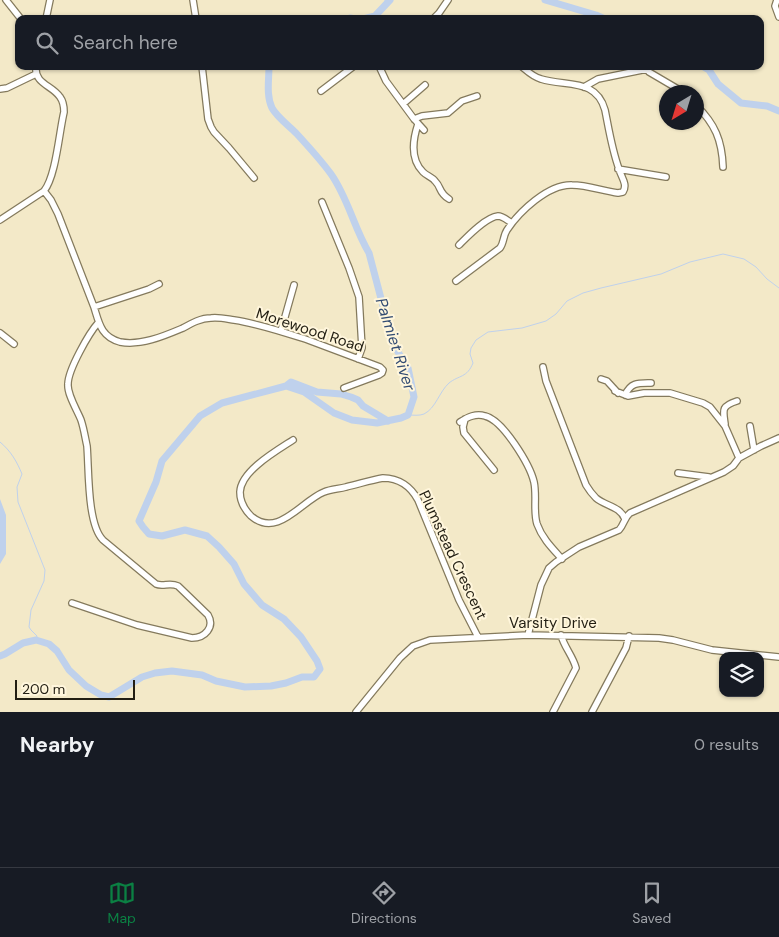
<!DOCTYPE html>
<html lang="en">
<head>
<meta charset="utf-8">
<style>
  :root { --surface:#171b24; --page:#20242c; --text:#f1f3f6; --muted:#9ea1a6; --line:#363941; --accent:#0b8043 }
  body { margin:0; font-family:"DM Sans",sans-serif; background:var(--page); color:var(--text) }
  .controls { position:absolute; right:15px; bottom:15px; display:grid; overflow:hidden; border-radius:10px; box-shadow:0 1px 4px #0004 }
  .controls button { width:45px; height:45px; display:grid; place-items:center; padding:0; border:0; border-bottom:1px solid var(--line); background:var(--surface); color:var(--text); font:25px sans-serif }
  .compass { position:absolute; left:659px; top:85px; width:45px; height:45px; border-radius:50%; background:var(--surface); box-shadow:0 1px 4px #0004; rotate:218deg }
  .scale { position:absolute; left:15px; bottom:12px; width:120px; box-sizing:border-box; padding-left:5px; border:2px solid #221e12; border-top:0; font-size:14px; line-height:18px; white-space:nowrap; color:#221e12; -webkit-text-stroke:4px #fff6dc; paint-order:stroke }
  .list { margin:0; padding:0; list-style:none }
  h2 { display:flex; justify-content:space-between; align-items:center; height:65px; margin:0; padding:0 20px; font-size:21px }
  h2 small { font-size:16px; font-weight:400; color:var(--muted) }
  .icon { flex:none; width:28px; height:28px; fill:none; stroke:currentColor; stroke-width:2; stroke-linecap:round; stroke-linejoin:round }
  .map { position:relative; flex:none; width:779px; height:712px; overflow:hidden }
  .search { position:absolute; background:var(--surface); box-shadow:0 1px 4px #0004; left:15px; right:15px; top:15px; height:55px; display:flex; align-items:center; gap:12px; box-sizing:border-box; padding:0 18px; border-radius:10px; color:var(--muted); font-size:19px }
  .sheet { height:155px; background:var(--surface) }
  nav { display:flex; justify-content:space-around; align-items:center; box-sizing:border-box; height:70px; border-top:1px solid var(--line); background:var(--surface); font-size:14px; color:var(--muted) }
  nav a { display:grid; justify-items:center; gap:2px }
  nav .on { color:var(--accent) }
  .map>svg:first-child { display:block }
  .water { fill:#bfd1ec }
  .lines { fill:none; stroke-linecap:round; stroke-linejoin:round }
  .stream { stroke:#bfd1ec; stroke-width:1 }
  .river { stroke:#bfd1ec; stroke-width:7 }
  .minor-casing { stroke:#847a5d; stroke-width:8 }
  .minor { stroke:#fff; stroke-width:5.5 }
  .labels { text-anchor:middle; stroke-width:4; stroke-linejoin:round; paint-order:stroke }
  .street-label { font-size:15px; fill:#221e12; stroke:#fff6dc }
  .water-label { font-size:16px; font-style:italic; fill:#334c73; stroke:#fff6dc }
</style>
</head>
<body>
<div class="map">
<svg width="779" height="712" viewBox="0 0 779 712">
  <rect width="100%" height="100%" fill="#f3e9c8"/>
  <path class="water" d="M0,499L6,515V554L0,564Z"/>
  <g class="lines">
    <path class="stream" d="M385,6V0
      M408,415C413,415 419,416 424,414C436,408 439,392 449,383C459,375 467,378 473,363L470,354L471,348L476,340L488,332L522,328L546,321L556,314L567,301L583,293L601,288L661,274L690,262L723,254L744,259L756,267L767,279L779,288
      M0,442C11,451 17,462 22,474L17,487L18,502L45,570L44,581L31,610L29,627L31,630L37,636L36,640"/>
    <path class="river" d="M545,0L596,15L605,19
      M347,19L350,18L356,19
      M363,19L375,16L390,0
      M702,66L709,70L718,84L741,103L767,106L779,111
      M286,386L291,382L317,392L341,394L351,397L358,400L363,406L388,421
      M0,656L5,654L23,643L36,640L49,644L57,651L69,670L86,686L101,695L109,697L142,677L155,673L172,671L202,675L216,681L245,687L271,686L286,683L302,677H314L320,669L317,661L301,637L284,619L262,605L244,584L234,564L219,547L207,536L185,530L162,536L149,534L143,527L139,521L156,482L162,461L200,416L222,403L286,386L304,392L334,413L352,420L377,423L401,418L408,415L414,397L408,368L393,344L369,253C354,228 348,198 331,174C320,159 308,146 296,133C288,125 277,117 272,108C266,95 269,80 269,66"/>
    <defs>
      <path id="minor" d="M6,0L21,19
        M193,0L196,19
        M777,0L775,6L779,17
        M46,19L50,0
        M433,19L439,13L448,0
        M202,66L208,119L211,127L214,132L229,148L254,178
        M379,66L386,81L414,119L424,130
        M584,87L598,79L647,69L649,72L683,92
        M0,89L7,88L36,74
        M321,91L354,66
        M403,104L425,85
        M696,105C715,124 722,140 723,167
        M414,119L422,116L448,113L462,101L477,96
        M418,124C413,139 410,159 423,172C427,176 432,177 435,181C442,188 438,192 449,199
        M618,169L666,177
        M44,191L51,200L58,214L94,307C99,323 101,337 120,342C141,346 164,336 183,328C192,323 201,318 211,318C219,317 227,319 234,320C260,324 283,332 308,340C332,349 356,358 380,367L383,370L382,373L379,375L344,388
        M322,202L349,268L359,297L362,348L358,359
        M0,220L44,191C56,176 59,133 64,112C64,107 63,101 60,97C52,85 34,84 36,66
        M459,245C467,237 486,217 498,216C503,216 508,221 512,223
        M456,281L500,248C504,243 503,236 507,230C519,212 548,184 572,185C587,185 603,191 618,193L623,192C628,184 621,177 619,169C612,150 609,130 605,110C596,78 567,87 541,79C533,77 527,71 521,66
        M94,307L149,289L159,284
        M281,331L294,285
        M0,333L14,344
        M543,367L546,381L586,485C589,490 592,494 596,498C605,506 620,506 625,519
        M601,379L607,381L618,393
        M615,391L628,396L644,393H670L703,403L710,407L725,426L739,458
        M625,395C631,382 638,383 651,383
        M465,419L463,427L464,433L494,470
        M460,422C468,417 476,413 485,416C503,420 530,465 534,482C537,496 533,511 537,524C542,538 552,548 562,559
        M725,424C723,410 721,406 737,401
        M750,426L754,450
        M293,440C276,451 241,471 240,492C240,501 245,510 251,516C278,539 301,501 324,492C331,489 339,489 346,487C359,484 371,480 383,478C399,478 411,487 418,500L459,600L478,637
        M678,473L709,477
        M72,603L137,625L192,638C205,638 215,627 208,615L178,586C170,582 163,587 156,584L103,540C87,524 89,469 87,446C85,437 84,429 81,420C77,410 67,394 68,384C68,370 89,333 98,323
        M528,635L541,585L549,568L556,562L579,547L619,530C624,525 624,518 630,513L724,472L733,466L739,458L761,446L779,438
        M356,712L400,658L413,646L430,640L528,635L659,638L673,640L712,650L779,657
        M553,712L576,668C573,656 564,647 561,635
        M592,712L626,648L629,636"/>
    </defs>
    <use href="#minor" class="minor-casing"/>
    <use href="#minor" class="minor"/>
  </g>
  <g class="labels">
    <g class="street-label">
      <text transform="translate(310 330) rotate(18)" y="5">Morewood Road</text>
      <text transform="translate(453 555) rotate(65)" y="5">Plumstead Crescent</text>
      <text x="553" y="628">Varsity Drive</text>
    </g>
    <g class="water-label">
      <text transform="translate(396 344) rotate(72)" y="6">Palmiet River</text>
    </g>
  </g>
</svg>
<div class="controls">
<button><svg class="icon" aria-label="layers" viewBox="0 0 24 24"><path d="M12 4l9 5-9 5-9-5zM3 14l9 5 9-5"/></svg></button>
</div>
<svg class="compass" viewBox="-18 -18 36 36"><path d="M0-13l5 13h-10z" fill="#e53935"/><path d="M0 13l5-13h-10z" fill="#9ea1a6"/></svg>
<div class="scale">200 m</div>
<div class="search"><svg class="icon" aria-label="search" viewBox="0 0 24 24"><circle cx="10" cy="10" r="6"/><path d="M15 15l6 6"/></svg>Search here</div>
</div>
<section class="sheet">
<h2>Nearby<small>0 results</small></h2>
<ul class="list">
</ul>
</section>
<nav>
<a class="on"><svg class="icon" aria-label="map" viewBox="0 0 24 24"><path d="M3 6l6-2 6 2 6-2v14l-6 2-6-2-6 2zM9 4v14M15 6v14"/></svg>Map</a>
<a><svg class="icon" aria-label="directions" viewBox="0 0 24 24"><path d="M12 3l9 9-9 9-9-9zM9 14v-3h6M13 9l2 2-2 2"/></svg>Directions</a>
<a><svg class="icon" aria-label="saved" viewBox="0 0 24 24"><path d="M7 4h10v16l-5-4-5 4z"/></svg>Saved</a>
</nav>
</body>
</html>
